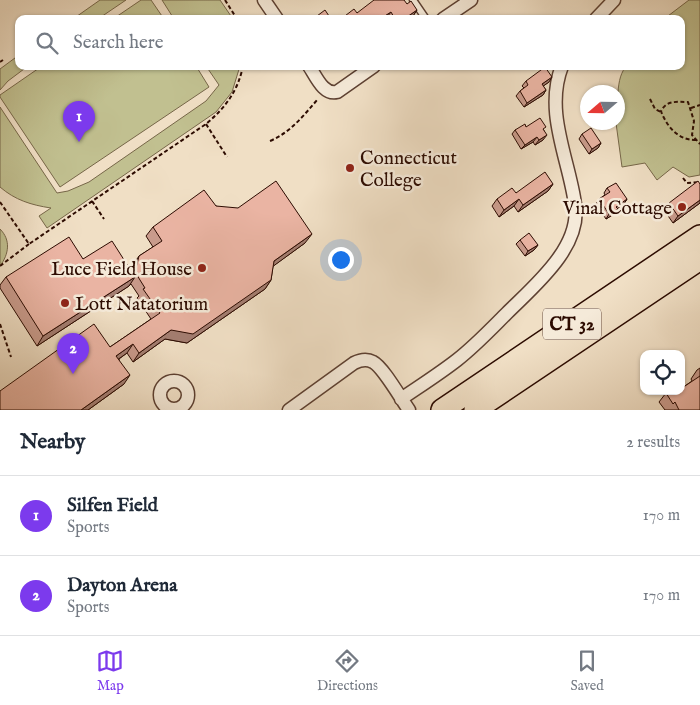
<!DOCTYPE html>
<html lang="en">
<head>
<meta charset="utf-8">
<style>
  :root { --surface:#fff; --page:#f6f6f7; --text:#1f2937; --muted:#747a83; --line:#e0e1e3; --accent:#7c3aed }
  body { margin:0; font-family:"IM FELL English",serif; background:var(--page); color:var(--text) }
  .controls { position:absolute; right:15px; bottom:15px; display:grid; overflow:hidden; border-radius:10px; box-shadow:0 1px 4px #0004 }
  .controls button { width:45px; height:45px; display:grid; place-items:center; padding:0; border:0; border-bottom:1px solid var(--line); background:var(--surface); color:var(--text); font:25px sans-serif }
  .compass { position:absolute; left:580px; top:85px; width:45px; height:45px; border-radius:50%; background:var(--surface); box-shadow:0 1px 4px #0004; rotate:250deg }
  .you { position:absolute; left:340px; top:259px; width:18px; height:18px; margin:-12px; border:4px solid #fff; border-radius:50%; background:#1a73e8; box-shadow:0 0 0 8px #1a73e833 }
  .badge { display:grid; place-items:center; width:32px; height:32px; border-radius:50%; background:var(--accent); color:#fff; font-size:16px; font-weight:700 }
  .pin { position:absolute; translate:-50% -41px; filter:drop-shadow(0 1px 2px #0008) }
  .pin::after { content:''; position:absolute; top:26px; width:18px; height:15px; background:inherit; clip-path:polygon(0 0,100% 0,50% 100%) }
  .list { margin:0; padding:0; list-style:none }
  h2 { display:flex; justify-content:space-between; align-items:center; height:65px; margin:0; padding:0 20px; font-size:21px }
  h2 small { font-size:16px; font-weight:400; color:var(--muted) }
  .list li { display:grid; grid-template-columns:32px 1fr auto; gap:15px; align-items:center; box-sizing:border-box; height:80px; padding:0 20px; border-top:1px solid var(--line) }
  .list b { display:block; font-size:19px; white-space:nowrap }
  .list p { margin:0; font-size:16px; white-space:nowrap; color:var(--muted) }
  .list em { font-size:16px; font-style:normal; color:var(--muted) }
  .icon { flex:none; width:28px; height:28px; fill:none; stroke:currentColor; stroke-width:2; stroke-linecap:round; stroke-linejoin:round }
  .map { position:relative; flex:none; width:700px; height:410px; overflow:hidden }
  .search { position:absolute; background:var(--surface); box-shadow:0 1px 4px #0004; left:15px; right:15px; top:15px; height:55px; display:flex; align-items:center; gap:12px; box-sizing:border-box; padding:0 18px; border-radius:10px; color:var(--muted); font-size:19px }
  .sheet { height:225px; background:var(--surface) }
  nav { display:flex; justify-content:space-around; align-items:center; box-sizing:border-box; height:70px; border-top:1px solid var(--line); background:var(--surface); font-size:14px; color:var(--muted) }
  nav a { display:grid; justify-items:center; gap:2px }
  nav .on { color:var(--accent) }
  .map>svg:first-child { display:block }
  .green { fill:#c1c090; stroke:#766648 }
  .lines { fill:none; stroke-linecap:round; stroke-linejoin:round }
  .service-casing { stroke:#5d4032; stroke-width:9 }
  .minor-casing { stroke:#5d4032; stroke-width:15 }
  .trunk-casing { stroke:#2c0b01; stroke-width:24 }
  .path { stroke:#2c0b01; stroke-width:2; stroke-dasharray:4 2.5; stroke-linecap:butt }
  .service { stroke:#f5ead9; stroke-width:6 }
  .minor { stroke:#f5ead9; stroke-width:12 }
  .trunk { stroke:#f0dfc5; stroke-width:21 }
  .wall { fill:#c99b8c; stroke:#2c0b01 }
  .shaded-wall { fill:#a47e72; stroke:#2c0b01 }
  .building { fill:#eab4a3; stroke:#2c0b01 }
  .poi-dot { fill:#8f2418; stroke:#f5ead9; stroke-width:2 }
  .labels { text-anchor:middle; stroke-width:5; stroke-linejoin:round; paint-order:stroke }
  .shield { fill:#f5ead9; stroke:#684e42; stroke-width:1 }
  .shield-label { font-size:18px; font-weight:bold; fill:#2c0b01 }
  .poi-label { font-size:19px; fill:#2c0b01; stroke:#f5ead9; text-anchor:start }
</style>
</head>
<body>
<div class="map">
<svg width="700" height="410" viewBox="0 0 700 410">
  <rect width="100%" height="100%" fill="#f0dfc5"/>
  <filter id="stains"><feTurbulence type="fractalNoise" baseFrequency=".004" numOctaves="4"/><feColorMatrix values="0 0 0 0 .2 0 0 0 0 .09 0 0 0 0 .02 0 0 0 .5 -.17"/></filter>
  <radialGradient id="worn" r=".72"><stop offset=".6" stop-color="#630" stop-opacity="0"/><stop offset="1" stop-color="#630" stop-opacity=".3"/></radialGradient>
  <path class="green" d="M100,0H126L98,19H73Z
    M141,0H151L164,19H113Z
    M162,0H220L233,19H174Z
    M689,0H700V175L689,177L673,167L657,180L645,163L622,167L616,123L618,122C618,107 615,76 627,66H681V19H664Z
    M19,55V66H28L8,81L0,90V69Z
    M42,66H196L209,87L60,187L0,97V95Z
    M206,66H240L232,92L216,112L47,228L39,216L51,208C31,205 15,200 0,187V107L57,193L68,191L89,182L206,101L219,85Z
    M0,229C11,240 9,254 0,266Z"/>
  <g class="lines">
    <defs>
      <path id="service" d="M413,0L426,19"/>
      <path id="minor" d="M264,0L277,19
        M443,19L471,0
        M596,19L614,0
        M309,66C316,76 323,95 337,92L374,66
        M160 395a14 14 0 1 1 28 0a14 14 0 1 1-28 0Z
        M401,399C420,386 439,374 457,360C475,346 491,329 507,313C534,286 582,247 575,204C569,159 544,112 562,66
        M289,410L354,363C360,360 366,358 373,362C383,367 401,399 409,410"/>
      <path id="trunk" d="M442,410L700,236
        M475,410L700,259"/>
    </defs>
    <use href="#service" class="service-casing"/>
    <use href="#minor" class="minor-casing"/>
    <use href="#trunk" class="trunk-casing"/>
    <path class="path" d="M225,0L237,19
      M245,19L249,18
      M0,62L3,60
      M650,99L655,109L661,112
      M691,108L700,105
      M206,124L227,157
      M696,140C679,140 669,129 662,114L661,111C667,100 676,102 688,102L694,121L692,135L700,144
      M270,141C291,132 303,116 318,99
      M683,178L687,183L700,182
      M92,201L104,219
      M0,202L29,244L206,124C225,108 238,91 243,66
      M0,266L29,244
      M0,324L11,357"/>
    <use href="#service" class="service"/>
    <use href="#minor" class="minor"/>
    <use href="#trunk" class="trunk"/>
  </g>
  <path class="wall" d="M407,4L417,10L413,16L409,19H388L387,17L384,19H341L357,13Z
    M526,81L549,82L543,86L546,90L543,95L524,107L516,96L520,91L524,88L522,86Z
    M588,100V110L584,104Z
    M526,127L544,130L543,140L535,145L533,142L521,149L512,134L515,130Z
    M582,134L601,143L598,148L589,154L579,139Z
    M553,184L548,191L518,212L514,206L499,217L492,206L497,199L516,193Z
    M607,188L627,199L624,204L617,209L614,214L606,219L596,204L599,199L605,195L604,193Z
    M669,203H700L673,223L664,210Z
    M216,206L305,243L273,266L271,280L265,289L187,343L165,339L133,362L127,353L119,359L124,384L88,410H0L110,347L151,319L137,298L139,296L131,284L129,286L37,346L0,288V285L6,277L83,259L131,271L133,265L139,256L153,247L146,236L153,227Z
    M520,240L538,245L534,250L525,256L516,244Z
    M700,368V410H665L659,402L666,393L682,388L692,381L691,379L697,370Z"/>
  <path class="shaded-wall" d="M417,10L413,16L409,19H404Z
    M391,12L387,17L384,19H380Z
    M552,77L549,82L539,89L542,84Z
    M546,90L543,95L524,107L527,103Z
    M547,135L543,140L535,145L539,140Z
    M537,137L533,142L521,149L525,145Z
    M601,143L598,148L589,154L592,149Z
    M553,184L548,191L518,212L523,205Z
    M519,199L514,206L499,217L504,210Z
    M627,199L624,204L613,212L616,207Z
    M700,200V203L673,223L678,216Z
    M618,209L614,214L606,219L609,214Z
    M312,234L305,243L268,270L274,261Z
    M538,245L534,250L525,256L528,251Z
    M135,277L129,286L37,346L43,336Z
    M271,280L265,289L187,343L165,339L133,362L139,353L171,330Z
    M133,344L127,353L110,365L116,356Z
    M130,375L124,384L88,410H81Z"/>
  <path class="building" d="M374,0H404L407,4L411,1L417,10L404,19H395L391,12L380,19H341L354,9L357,13Z
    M325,10L331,19H313Z
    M545,67L552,77L542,84L546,90L527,103L520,91L528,85L526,81Z
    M540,118L546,127L543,129L547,135L539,140L537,137L525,145L515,130L525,124L526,127Z
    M591,128L601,143L592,149L582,134Z
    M545,172L553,184L523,205L519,199L504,210L497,199L512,188L516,193Z
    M276,181L312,234L274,261L271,280L193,334L171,330L139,353L133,344L116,356L130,375L81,410H0V391L94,324L110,347L160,313L143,289L145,288L135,272L139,256L162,241L153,227L204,190L216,206L238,208Z
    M698,181L700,184V200L678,216L669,203Z
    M616,183L627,199L616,207L618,209L609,214L599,199L610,192L607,188Z
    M529,233L538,245L528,251L520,240Z
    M69,237L83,259L112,241L135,277L43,336L6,277Z
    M700,376V410H679L675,402L673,404L666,393L668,391H681V387L682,388Z"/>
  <g class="poi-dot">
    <circle cx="350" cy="168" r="5"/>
    <circle cx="682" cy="207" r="5"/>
    <circle cx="202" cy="268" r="5"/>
    <circle cx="65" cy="303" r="5"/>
  </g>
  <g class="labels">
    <rect class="shield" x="543" y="308.5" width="58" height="31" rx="4"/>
    <g class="shield-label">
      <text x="572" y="330">CT 32</text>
    </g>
    <g class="poi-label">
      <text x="360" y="164">Connecticut<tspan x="360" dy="22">College</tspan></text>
      <text x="672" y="214" text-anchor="end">Vinal Cottage</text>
      <text x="192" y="275" text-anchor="end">Luce Field House</text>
      <text x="75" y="310">Lott Natatorium</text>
    </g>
  </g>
  <rect width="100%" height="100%" filter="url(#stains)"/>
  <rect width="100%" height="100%" fill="url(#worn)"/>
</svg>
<div class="controls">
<button><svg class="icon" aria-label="locate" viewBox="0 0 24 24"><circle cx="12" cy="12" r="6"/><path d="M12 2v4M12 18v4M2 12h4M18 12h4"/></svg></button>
</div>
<svg class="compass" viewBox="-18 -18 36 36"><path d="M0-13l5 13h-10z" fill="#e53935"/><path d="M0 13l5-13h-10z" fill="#747a83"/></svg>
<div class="you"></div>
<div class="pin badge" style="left:79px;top:142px">1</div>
<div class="pin badge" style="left:73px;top:374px">2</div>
<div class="search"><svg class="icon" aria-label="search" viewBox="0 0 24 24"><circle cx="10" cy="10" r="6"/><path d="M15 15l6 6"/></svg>Search here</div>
</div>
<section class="sheet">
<h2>Nearby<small>2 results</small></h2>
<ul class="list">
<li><span class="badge">1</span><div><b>Silfen Field</b><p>Sports</p></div><em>170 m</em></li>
<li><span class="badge">2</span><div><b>Dayton Arena</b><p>Sports</p></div><em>170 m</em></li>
</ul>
</section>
<nav>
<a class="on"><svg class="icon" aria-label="map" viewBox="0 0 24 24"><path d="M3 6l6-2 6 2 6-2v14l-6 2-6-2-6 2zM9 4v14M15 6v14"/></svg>Map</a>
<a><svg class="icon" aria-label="directions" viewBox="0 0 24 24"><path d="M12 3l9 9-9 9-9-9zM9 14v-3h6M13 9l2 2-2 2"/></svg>Directions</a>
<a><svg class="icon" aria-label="saved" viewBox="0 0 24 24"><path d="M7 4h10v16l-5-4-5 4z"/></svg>Saved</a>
</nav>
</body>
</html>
